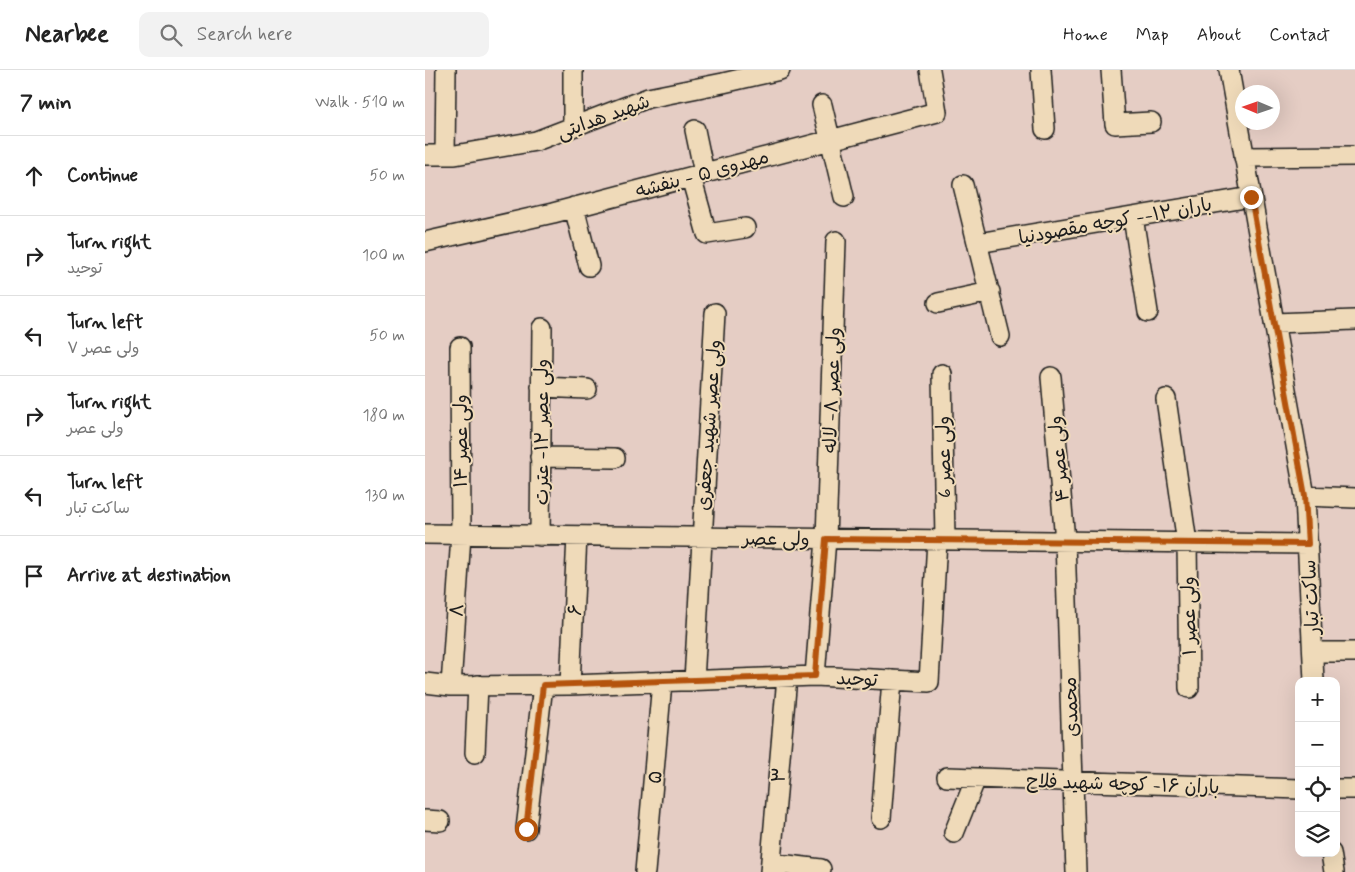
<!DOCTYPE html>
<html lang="en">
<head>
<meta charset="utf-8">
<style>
  :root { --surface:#fff; --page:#f2f2f2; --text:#222; --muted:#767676; --line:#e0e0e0 }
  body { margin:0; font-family:Mynerve,"Playpen Sans Arabic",sans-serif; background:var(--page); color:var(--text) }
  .controls { position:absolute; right:15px; bottom:15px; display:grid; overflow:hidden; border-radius:10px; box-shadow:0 5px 20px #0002 }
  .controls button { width:45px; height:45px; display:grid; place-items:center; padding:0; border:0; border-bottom:1px solid var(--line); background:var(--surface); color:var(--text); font:25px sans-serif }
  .compass { position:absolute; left:810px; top:15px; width:45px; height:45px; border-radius:50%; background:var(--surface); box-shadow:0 5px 20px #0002; rotate:272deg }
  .stop { position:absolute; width:15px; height:15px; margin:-11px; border:4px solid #b45309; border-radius:50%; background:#fff }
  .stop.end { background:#b45309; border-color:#fff; box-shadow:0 1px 5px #0008 }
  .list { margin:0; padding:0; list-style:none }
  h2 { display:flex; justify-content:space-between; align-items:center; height:65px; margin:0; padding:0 20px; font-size:21px }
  h2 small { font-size:16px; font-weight:400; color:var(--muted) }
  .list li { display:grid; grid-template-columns:32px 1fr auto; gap:15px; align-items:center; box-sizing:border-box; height:80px; padding:0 20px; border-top:1px solid var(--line) }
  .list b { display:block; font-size:19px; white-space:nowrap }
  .list p { margin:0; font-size:16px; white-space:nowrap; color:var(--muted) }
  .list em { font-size:16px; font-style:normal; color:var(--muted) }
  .icon { flex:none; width:28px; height:28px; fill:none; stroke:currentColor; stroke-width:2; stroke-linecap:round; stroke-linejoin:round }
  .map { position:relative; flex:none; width:930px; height:802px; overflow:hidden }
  header { display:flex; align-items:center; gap:30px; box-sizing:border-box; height:70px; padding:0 25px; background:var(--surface); border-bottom:1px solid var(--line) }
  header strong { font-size:24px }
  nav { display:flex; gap:28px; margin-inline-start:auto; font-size:18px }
  .search { width:350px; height:45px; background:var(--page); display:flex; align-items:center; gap:12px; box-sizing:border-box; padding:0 18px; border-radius:10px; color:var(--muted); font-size:19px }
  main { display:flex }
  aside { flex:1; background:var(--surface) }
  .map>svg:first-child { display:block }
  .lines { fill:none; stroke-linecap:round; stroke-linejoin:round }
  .minor-casing { stroke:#1c1c1c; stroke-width:22 }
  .minor { stroke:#efdab9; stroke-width:19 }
  .route { stroke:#b45309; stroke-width:6 }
  .labels { text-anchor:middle; stroke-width:4; stroke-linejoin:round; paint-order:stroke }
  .street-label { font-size:19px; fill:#1c1c1c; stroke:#efdab9 }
</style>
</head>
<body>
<header>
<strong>Nearbee</strong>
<div class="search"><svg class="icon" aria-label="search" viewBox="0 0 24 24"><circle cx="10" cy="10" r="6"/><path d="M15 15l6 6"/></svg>Search here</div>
<nav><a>Home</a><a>Map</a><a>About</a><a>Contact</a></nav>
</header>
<main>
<aside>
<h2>7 min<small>Walk · 510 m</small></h2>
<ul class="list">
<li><svg class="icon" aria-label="ahead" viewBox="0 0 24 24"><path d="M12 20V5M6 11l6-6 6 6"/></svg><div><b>Continue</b></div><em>50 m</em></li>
<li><svg class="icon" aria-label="right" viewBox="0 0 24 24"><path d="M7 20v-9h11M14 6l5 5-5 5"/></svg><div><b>Turn right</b><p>توحید</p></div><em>100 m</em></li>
<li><svg class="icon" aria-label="left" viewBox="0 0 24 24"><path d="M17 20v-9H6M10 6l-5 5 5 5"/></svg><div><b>Turn left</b><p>ولی عصر ۷</p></div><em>50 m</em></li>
<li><svg class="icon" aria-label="right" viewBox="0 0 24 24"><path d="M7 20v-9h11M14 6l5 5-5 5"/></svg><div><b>Turn right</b><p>ولی عصر</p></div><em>180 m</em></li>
<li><svg class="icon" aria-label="left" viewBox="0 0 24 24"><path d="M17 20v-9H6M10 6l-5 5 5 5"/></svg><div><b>Turn left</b><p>ساکت تبار</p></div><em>130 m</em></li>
<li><svg class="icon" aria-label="arrive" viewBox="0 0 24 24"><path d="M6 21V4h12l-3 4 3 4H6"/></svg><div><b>Arrive at destination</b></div></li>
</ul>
</aside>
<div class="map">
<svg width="930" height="802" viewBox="0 0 930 802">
  <rect width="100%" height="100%" fill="#e5cdc4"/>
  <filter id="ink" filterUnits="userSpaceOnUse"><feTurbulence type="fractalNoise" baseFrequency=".02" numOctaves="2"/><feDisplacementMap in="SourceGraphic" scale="10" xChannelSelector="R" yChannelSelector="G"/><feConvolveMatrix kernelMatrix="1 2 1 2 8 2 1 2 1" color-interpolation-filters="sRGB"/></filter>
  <g filter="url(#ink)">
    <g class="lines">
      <defs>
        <path id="minor" d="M148,0V56
          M616,0L620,59
          M686,0L690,54L726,52
          M804,0L880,426L889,611
          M397,35L419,127
          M270,60L279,103
          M0,85H30L111,71L223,28L298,13L355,0
          M20,85L21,0
          M819,87L930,86
          M266,107L282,164L320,158
          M538,115L575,266
          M149,137L164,196
          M708,147L723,242
          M0,172L128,143L512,42L505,0
          M553,173L826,127
          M513,233L565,222
          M849,253L930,250
          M517,304L520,470
          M626,307L640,471L651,802
          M116,317L162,319
          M741,329L762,473L764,618
          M115,387L190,388
          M880,426L930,428
          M0,464L883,474
          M115,466L117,258
          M888,582H930
          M390,606L401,469L411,171
          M269,611L290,243
          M0,613L26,616L145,615L390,606L504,612L512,470
          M145,615L152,466
          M26,616L36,465L35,277
          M50,683L53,615
          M522,707L874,719
          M911,719H930
          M456,748L467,610
          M0,750L15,751
          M101,759L118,615
          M529,763L551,708
          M906,783L909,802
          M346,793L396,799
          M220,802L237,612
          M345,802L362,607"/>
      </defs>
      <use href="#minor" class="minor-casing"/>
      <use href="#minor" class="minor"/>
    </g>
  </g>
  <g class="lines" filter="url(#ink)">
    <path class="route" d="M101,759L118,615L390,606L401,469L883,474L880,426L826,127"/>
  </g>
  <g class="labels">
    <g class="street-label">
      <text transform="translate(178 46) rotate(-20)" y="7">شهید هدایتی</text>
      <text transform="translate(277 103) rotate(-15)" y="7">مهدوی ۵ - بنفشه</text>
      <text transform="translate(690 150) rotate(-10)" y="7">باران ۱۲-- كوچه مقصودنيا</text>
      <text transform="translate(406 320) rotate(-88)" y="7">ولی عصر ۸- لاله</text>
      <text transform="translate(283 355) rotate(-86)" y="7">ولی عصر شهید جعفری</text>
      <text transform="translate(116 362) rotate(-90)" y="7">ولی عصر ۱۲- عترت</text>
      <text transform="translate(35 371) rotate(-90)" y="7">ولی عصر ۱۴</text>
      <text transform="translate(518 387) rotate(-91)" y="7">ولی عصر 6</text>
      <text transform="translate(633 389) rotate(-95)" y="7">ولی عصر ۴</text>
      <text transform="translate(351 468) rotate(1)" y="7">ولی عصر</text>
      <text transform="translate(885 527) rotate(-93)" y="7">ساکت تبار</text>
      <text transform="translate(31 540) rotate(-86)" y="7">۸</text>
      <text transform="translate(149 540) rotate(-87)" y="7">۶</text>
      <text transform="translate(763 546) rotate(-91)" y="7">ولی عصر ۱</text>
      <text transform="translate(432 608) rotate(3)" y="7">توحید</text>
      <text transform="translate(645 637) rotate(-92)" y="7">محمدی</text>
      <text transform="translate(353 705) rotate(-85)" y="7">۳</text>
      <text transform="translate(229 707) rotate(-85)" y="7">۵</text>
      <text transform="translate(698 713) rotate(2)" y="7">باران ۱۶- کوچه شهید فلاح</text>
    </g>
  </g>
</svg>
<div class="controls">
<button>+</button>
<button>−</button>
<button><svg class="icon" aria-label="locate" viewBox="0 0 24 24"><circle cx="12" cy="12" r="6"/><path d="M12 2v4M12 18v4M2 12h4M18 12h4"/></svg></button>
<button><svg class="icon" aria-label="layers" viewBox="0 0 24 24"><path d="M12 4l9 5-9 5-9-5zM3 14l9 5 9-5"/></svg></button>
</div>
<svg class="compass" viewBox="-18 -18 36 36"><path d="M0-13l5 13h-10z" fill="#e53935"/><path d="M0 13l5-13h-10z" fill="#767676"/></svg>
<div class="stop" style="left:101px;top:759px"></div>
<div class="stop end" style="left:826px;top:127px"></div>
</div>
</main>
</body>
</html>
